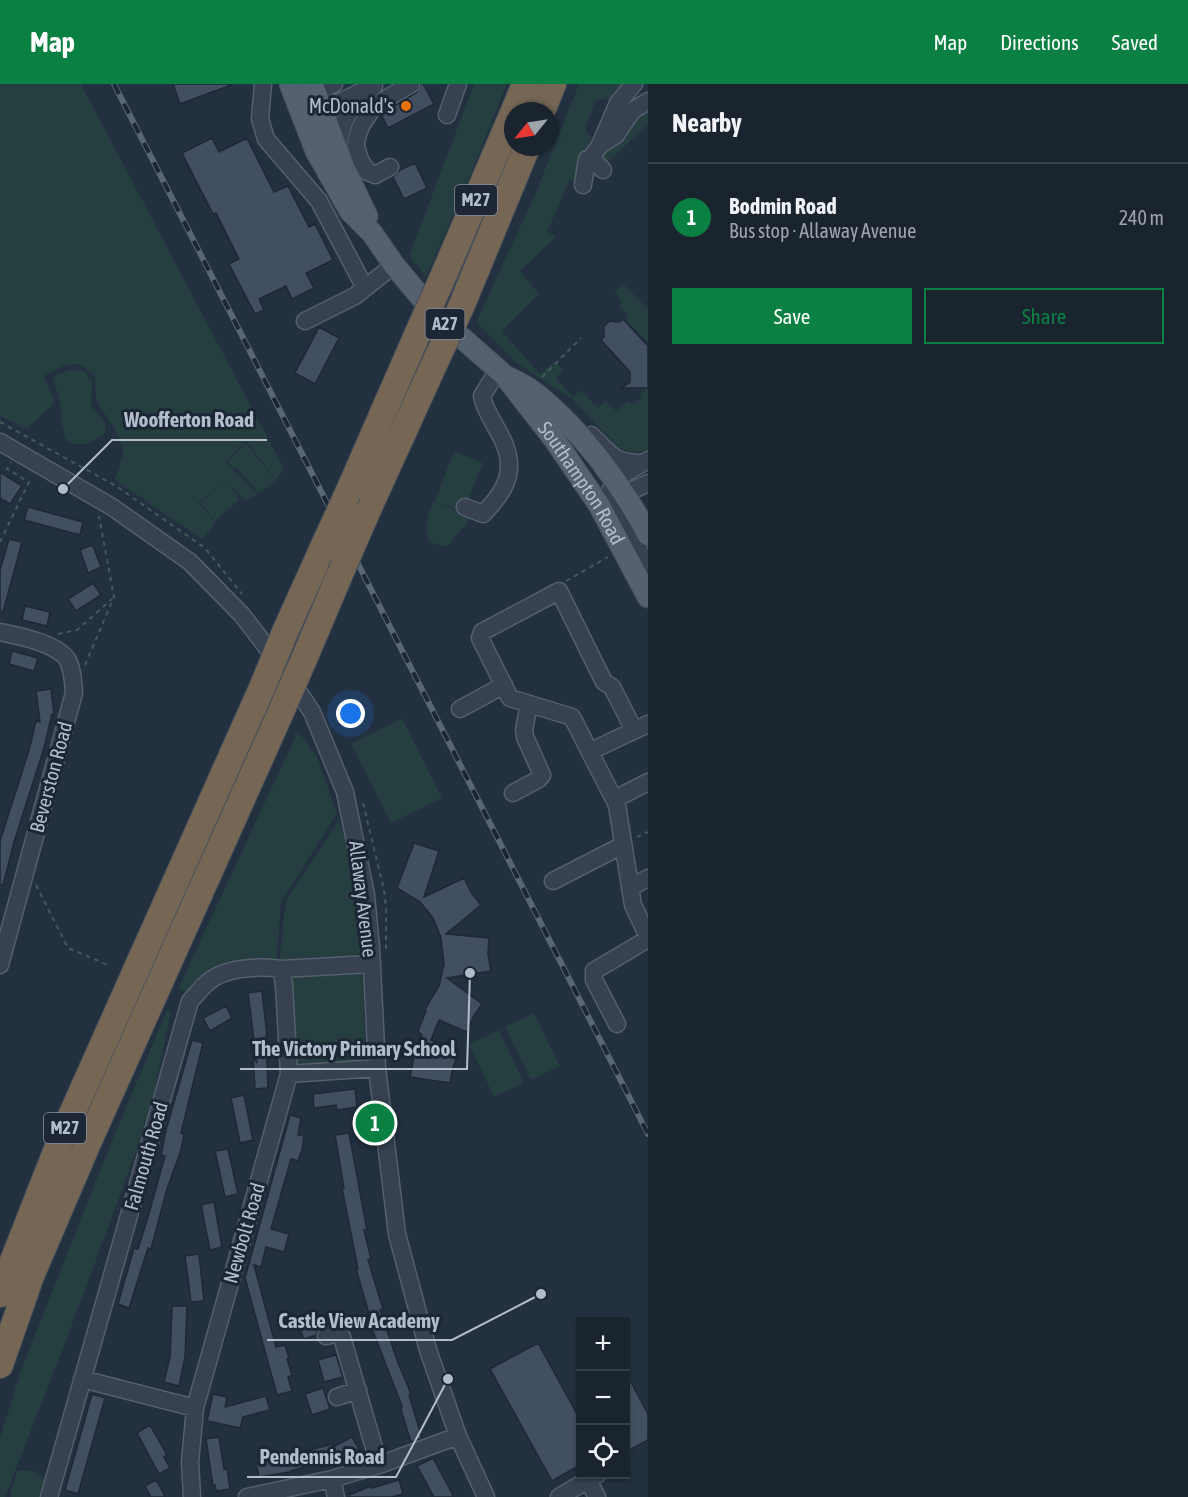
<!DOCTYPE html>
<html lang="en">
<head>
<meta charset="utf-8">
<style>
  :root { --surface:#1a242f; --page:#232c37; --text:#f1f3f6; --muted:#9fa4aa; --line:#38414b; --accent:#0b8043 }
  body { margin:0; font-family:"Asap Condensed",sans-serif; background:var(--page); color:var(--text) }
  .controls { position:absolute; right:18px; bottom:18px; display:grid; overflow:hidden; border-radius:0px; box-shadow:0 2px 4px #0004 }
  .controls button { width:54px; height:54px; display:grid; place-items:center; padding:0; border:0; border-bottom:2px solid var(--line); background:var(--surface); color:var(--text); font:30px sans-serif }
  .compass { position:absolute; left:504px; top:18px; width:54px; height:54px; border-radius:50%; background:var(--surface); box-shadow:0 2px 4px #0004; rotate:240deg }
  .you { position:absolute; left:351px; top:630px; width:21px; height:21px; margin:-15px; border:4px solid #fff; border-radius:50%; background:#1a73e8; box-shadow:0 0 0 9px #1a73e833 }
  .badge { display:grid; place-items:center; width:39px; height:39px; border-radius:50%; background:var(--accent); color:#fff; font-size:20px; font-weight:700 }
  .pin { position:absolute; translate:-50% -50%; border:3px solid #fff; box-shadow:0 2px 6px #0006 }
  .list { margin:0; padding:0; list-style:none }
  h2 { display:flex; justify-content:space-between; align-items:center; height:78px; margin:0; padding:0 24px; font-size:26px }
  h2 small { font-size:20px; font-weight:400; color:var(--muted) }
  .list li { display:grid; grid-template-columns:39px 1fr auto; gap:18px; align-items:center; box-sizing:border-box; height:108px; padding:0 24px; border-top:2px solid var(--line) }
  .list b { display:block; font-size:22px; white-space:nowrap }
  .list p { margin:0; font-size:20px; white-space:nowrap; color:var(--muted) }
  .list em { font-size:20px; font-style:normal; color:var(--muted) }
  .actions { display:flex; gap:12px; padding:18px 24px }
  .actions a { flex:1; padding:14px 0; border:2px solid var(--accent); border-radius:0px; text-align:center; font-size:21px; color:var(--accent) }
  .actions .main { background:var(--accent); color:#fff }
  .icon { flex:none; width:33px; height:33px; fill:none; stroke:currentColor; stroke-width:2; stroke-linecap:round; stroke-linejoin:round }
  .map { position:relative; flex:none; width:648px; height:1413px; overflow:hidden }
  header { display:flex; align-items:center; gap:36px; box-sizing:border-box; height:84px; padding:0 30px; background:var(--accent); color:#fff }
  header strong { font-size:28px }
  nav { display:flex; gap:33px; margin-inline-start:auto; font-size:21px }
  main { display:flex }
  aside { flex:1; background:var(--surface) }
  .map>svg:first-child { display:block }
  .green { fill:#253e40 }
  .building { fill:#424f61; stroke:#1e2836; stroke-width:1.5 }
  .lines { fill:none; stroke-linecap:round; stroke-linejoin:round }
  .minor-casing { stroke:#555f6d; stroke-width:19 }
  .major-casing { stroke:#434d5b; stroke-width:23 }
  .highway-casing { stroke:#424c5a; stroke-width:28 }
  .path { stroke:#435b5d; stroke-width:2; stroke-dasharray:4.5 4.5; stroke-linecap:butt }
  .minor { stroke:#37414f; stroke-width:16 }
  .major { stroke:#55616f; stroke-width:21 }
  .highway { stroke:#756754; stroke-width:26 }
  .rail-casing { stroke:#596676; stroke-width:6 }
  .rail { stroke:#1c2634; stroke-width:4; stroke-dasharray:11; stroke-linecap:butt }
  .highway-bridge-casing { stroke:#424c5a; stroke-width:28; stroke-linecap:butt }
  .highway-bridge { stroke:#756754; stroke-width:26 }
  .food-dot { fill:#e8710a; stroke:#1c2634; stroke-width:2 }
  .labels { text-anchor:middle; stroke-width:6; stroke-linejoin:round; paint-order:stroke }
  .shield { fill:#1c2634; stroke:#868f9d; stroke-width:1.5 }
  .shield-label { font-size:18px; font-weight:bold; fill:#b3bcca }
  .poi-label { font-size:20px; fill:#b3bcca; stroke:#1c2634; text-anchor:end }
  .street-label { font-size:20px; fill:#b3bcca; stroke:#1c2634 }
  .leader { fill:none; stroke:#b3bcca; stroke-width:2 }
  .callout-dot { fill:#b3bcca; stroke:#1c2634; stroke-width:2 }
  .callout-label { font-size:21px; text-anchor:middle; font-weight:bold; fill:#b3bcca; stroke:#1c2634; stroke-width:6; stroke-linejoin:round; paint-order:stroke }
</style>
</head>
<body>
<header>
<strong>Map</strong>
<nav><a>Map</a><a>Directions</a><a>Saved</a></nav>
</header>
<main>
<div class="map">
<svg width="648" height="1413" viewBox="0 0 648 1413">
  <rect width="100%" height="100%" fill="#23303f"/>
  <path class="green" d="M0,0H81L284,385L276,396L246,357L226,377C230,385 250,402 258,410L246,417L227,398L240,415L215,437L200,419L225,396L198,419L216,439L202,455L115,396L124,367L118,351L96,316L95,293C76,272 67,280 44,292L55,318L27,345L0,332Z
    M474,0H507L469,94L426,193L409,172Z
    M579,0H622L610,15H598L595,17L585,47L592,54L584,68L577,99L570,96L547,148L557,152L520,187L539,210L502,247L540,290L555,277L563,286L556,294L573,313L581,306L598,324L606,316L616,327L628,317L632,321L642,313L640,310L648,303V366L632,369L619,364L572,315L518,280L476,238L534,113Z
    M648,22V40L605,81L600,70Z
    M623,200L648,225V259L625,235L628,231L619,221L622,217L614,208Z
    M74,285L85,288L92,296L91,321L106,340L105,349C90,360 82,364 66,356L60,333L62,328L53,292Z
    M246,359L276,397L259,409L238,385L230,381L227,377Z
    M454,367L483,379L463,428L435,417Z
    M433,417L470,432L466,441L458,449L448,462C416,461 426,439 433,417Z
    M402,634L442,714L391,739L351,660Z
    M298,647L318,675L337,730L281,818L277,877L191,910L178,905Z
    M339,736L346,756L363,868L354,874L279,878L286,816Z
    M362,884L366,980L297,983L293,979L288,890Z
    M167,926L171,927L150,1030L69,1249L5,1413H0V1355L20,1289L106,1071Z
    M534,929L560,982L531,996L505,943Z
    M499,946L524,999L494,1013L469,960Z
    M32,1386L50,1398L45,1413H10L17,1387Z"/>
  <path class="building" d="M173,0H231V1L180,20Z
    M421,0H423L434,20L388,44L381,30L416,9Z
    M212,54L219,68L247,54L274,108L288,102L309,143L315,140L333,176L306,189L314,204L292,215L286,202L259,215L264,226L255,230L229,180L239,175L216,129L213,130L182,69Z
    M415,79L427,104L404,115L393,93L400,86Z
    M623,235L648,262V304H622L630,298V288L601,256L604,253V242L610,237L620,238Z
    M319,243L339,254L315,300L295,289Z
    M0,388L22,402L10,420L0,414Z
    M28,423L83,438L80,451L24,436Z
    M9,455L22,458L3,528L0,527V486Z
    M89,462H93L101,483L88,489L80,466Z
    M93,499L101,511L76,527L68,515Z
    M25,522L50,528L47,542L22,536Z
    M12,567L38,574L34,587L9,580Z
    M51,605L54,630H52L44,664L14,758L3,801H0V757L29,666L36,637L40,638L36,607Z
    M414,759L439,767L424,813L464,794L471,808L481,821L446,850L489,854L488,871L491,887L447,894L482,920L473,933L467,948L439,936L431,956L459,967L453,983L450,999L410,993L415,968L422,951L418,947L426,927L425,925L439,902L444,880L441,854L433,834L420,818L397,804Z
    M262,907L267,952H266L268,1004L255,1005L253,972L257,979L248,909Z
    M226,922L232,934L210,947L203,934Z
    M192,956L203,959L181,1049L184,1050L181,1066L167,1105L151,1165L148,1164L129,1224L118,1220L134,1164L138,1165L148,1133L165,1072L161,1071L166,1046Z
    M355,1005L357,1023L337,1026L336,1021L314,1024L313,1010Z
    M244,1011L253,1056L240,1059L231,1014Z
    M290,1031L301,1034L298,1051L304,1052L302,1066L298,1077L291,1075L271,1145L289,1150L284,1168L266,1163L261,1183L254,1181L276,1263L285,1261L289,1274L287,1275L292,1291L288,1293L292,1307L277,1311L245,1194Z
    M349,1049L367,1146H364L371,1175L368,1176L383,1225L380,1226L397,1276L411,1310L409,1311L422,1354L411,1358L401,1326L402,1322L369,1237L371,1236L356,1185H358L342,1104H344L335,1051Z
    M228,1065L238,1110L225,1113L215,1067Z
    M214,1118L222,1163L210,1166L201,1121Z
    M199,1170L204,1217L191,1218L185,1172Z
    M172,1222H187L185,1273L179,1302L164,1298L170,1273Z
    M329,1230L332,1239L319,1244L316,1251L304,1255L299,1242Z
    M538,1259L577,1330L580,1328V1381L552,1397L490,1285Z
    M336,1271L343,1293L324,1298L318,1276Z
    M626,1289L648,1330V1356L626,1368Z
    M323,1304L330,1325L312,1331L305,1310Z
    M92,1310L105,1314L78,1410L65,1406Z
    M213,1310L227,1313L225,1323L266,1312L270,1326L243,1333L240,1344L207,1337Z
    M150,1341L167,1371L164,1373L170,1384L159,1390L137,1349Z
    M219,1353L224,1385L227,1384L230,1405L216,1407L215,1401L213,1402L206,1355Z
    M352,1353L359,1365L341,1375L312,1382V1380L289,1388L259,1393L256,1379L285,1374L305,1367L333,1360V1363Z
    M433,1374L454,1413H434L417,1382Z
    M156,1396L162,1406L165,1413H151L145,1402Z
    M399,1396L403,1410L392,1413H349V1411L371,1402L372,1404Z"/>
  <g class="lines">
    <defs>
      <path id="minor" d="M263,0L260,35L266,55L319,117L365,204
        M315,10L334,0
        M321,24L340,18L362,7
        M447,31L458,0
        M600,61L616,51L632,27L648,17
        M339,67C339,33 352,24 374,2
        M593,71L600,61L618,19L634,0
        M594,77L603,86
        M390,83L375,91L368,88L360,76L356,62L357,53L361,42L374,22L411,0
        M583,101L587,75
        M305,237L355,212L394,181
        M591,351C610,368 612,379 641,379
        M0,358L112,423L190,478L242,531L282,583L312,628L345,708L366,811L371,863L377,984L397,1150L428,1266L458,1352L486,1413
        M648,376L615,395L610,407L648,484
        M613,413L625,410L648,399
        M465,423L483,430C510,403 518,381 498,347C492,336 484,324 482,312L498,286
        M0,548C19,552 56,559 67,575C73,585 73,598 74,609L0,881
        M460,625L504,601
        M634,646L612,603L604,598L559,507L482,548L480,554L510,614L572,633L617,721L633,821L648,853
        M591,667L648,640
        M513,709L539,695L542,691L525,653L524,646L529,620
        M615,715L648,698
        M553,797L623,761
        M630,804L648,794
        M617,940L594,896V887L648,855
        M289,990L377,984
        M326,1252L337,1249L342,1253L379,1381
        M82,1295L195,1324
        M337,1313L358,1306
        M332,1395L336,1413
        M588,1396L597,1413
        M49,1413L190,917C196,911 201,904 207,899C224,883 259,882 281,885L371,880
        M192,1413L190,1378L195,1324L289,990L284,901L281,885
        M247,1413L332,1395L379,1381L458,1352
        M559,1413L598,1390"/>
      <g id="major">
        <path id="s1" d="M290,0L316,67L350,127L372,149L394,181L435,230L504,291L554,355L599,421L648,513"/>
        <path d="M312,0L344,84L367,132"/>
        <path d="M507,293C531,303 543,315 562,333C598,369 625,407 648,451"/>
      </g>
      <path id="highway" d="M514,27L525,0
        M542,27L553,0
        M439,202L513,29
        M461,223L527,63
        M348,409L417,251
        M366,430L437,274
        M285,548L321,468
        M304,575L340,490
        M0,1210L63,1050L262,604
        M0,1281L31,1192L88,1059L280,630"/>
    </defs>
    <use href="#minor" class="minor-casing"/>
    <use href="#major" class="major-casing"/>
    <use href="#highway" class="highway-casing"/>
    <path class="path" d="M542,293L581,254
      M0,338L116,402L205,464L242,510
      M0,458L29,398L7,385L11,378
      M566,497L608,473
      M58,550L77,546L112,515
      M85,581L114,513L99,432
      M363,719L384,806L386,824V869
      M637,753L648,748
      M36,801L68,864L108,881"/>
    <use href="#minor" class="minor"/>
    <use href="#major" class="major"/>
    <use href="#highway" class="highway"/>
    <defs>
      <path id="rail" d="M114,0L648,1050"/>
    </defs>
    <use href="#rail" class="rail-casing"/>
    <use href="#rail" class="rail"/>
    <defs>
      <path id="highway-bridge" d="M417,251L439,202
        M437,274L461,223
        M321,468L348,409
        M340,490L366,430
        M262,604L285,548
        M280,630L304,575"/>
    </defs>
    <use href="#highway-bridge" class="highway-bridge-casing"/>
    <use href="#highway-bridge" class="highway-bridge"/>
  </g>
  <circle class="food-dot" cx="406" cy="22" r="6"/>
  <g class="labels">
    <g class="shield">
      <rect x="455" y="101" width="42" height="30" rx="4.5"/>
      <rect x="425.5" y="225" width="39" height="30" rx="4.5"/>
      <rect x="44" y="1029" width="42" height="30" rx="4.5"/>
    </g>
    <g class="shield-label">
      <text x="476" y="122">M27</text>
      <text x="445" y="246">A27</text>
      <text x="65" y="1050">M27</text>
    </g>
    <g class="poi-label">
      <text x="394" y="29">McDonald's</text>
    </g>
    <g class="street-label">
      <text dy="7" stroke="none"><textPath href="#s1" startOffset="500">Southampton Road</textPath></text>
      <text transform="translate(51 693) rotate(-75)" y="7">Beverston Road</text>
      <text transform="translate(363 815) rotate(83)" y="7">Allaway Avenue</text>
      <text transform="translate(146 1072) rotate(-74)" y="7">Falmouth Road</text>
      <text transform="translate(244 1149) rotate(-74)" y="7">Newbolt Road</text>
    </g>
  </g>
  <path class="leader" d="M63 405L112 356H267M470 889L467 985H240M541 1210L452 1256H267M448 1295L396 1393H247"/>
  <g class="callout-dot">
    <circle cx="63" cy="405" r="6"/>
    <circle cx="470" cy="889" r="6"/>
    <circle cx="541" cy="1210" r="6"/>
    <circle cx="448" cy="1295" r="6"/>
  </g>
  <g class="callout-label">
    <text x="189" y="343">Woofferton Road</text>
    <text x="354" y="972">The Victory Primary School</text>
    <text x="359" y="1244">Castle View Academy</text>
    <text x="322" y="1380">Pendennis Road</text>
  </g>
</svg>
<div class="controls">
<button>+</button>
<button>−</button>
<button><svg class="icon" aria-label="locate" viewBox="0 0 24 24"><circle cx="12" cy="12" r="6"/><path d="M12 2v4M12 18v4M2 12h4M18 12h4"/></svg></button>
</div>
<svg class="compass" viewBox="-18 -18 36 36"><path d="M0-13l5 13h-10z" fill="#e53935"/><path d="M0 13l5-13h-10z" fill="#9fa4aa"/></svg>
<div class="you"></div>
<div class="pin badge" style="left:375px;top:1039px">1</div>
</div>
<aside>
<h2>Nearby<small></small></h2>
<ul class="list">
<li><span class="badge">1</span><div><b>Bodmin Road</b><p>Bus stop · Allaway Avenue</p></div><em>240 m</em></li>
</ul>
<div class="actions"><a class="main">Save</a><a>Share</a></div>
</aside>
</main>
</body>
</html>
